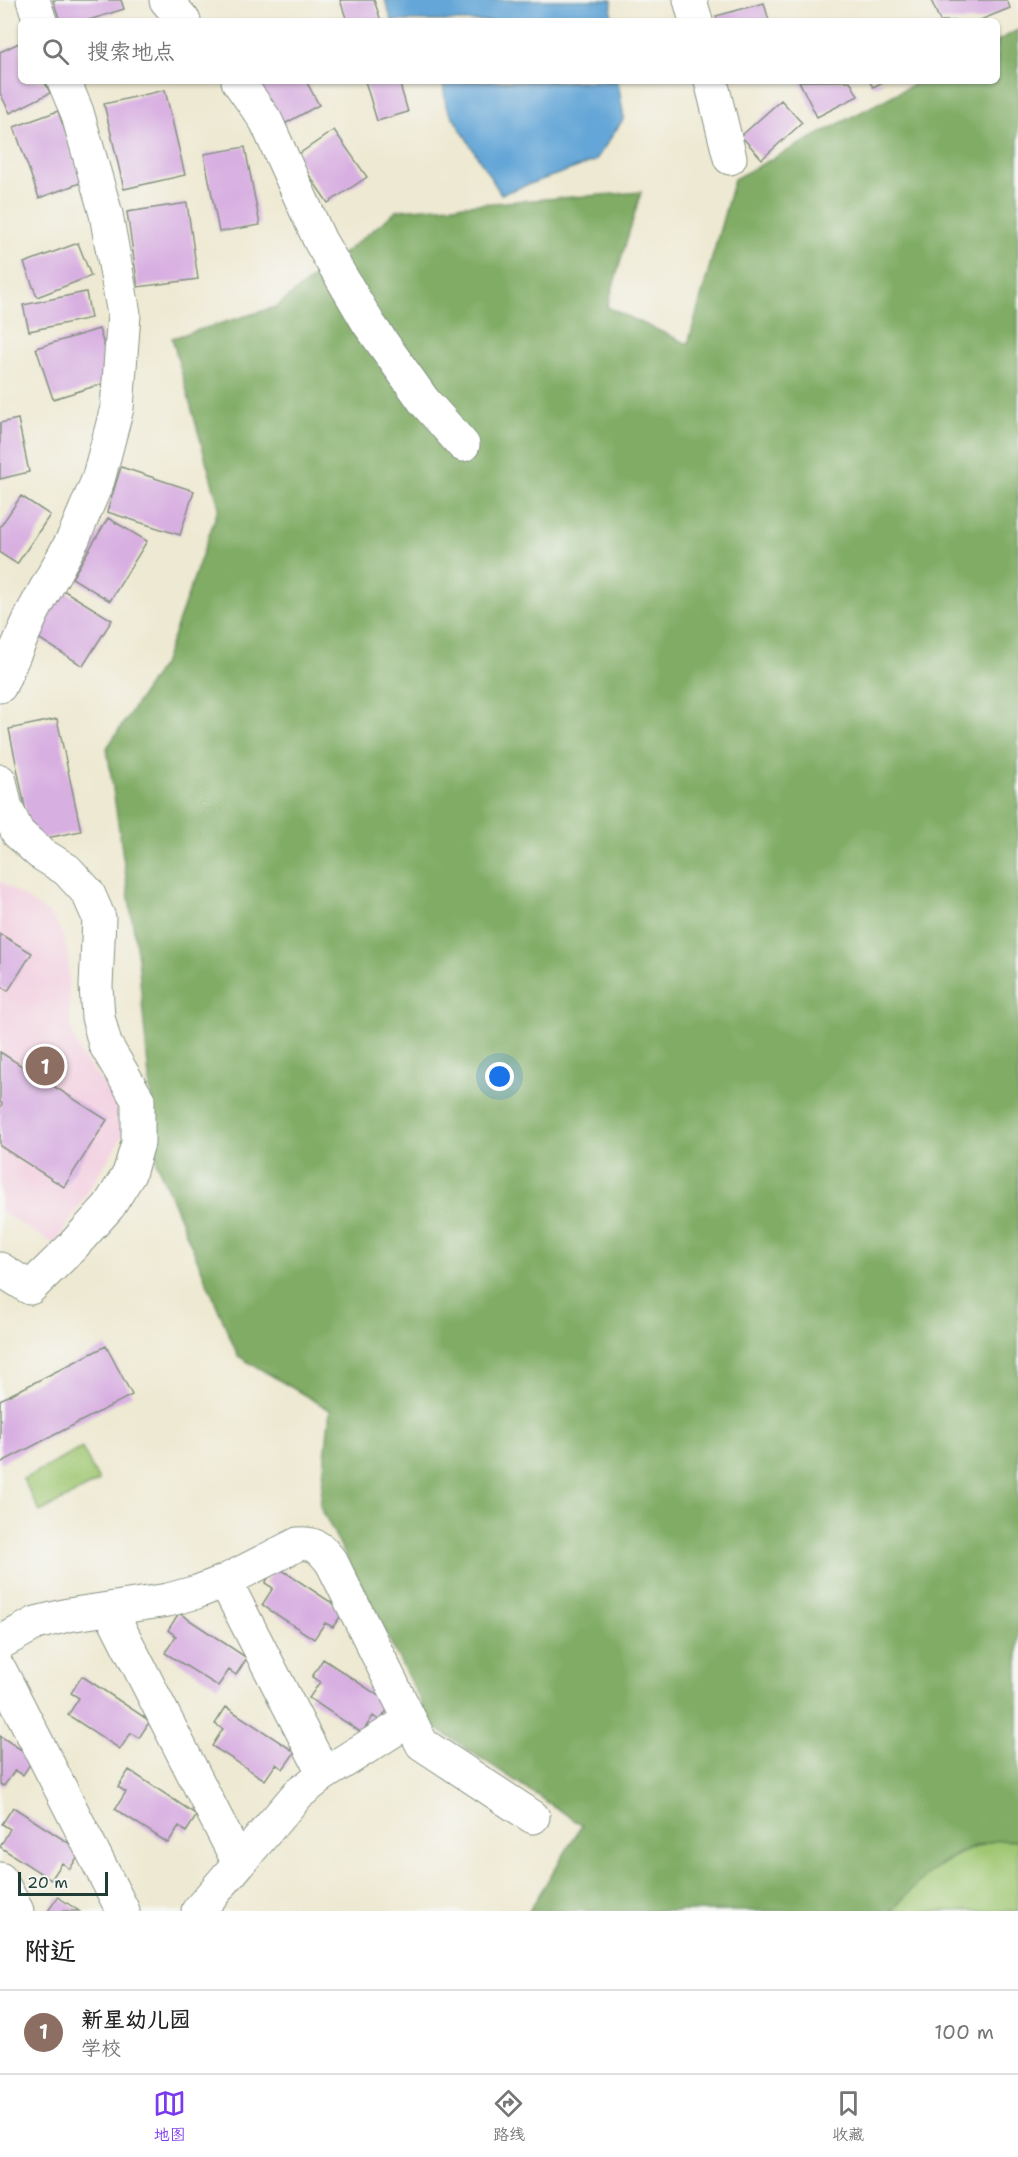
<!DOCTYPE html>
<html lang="zh">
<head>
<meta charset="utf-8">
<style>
  :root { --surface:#fff; --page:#f6f6f6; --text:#222; --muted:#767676; --line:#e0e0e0; --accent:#7c3aed }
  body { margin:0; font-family:"Shantell Sans","LXGW WenKai TC",sans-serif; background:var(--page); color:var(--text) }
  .scale { position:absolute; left:18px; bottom:15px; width:90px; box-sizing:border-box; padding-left:6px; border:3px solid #1f3d34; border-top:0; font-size:16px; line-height:21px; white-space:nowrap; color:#1f3d34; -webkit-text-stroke:4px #f6f6f2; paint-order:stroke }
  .you { position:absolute; left:500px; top:1077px; width:21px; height:21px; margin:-15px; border:4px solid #fff; border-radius:50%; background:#1a73e8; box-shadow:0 0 0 9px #1a73e833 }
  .badge { display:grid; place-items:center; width:39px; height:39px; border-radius:50%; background:var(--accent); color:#fff; font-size:20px; font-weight:700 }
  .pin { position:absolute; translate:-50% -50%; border:3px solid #fff; box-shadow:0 2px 6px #0006 }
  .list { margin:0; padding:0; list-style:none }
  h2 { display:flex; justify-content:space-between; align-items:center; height:78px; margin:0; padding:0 24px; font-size:26px }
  h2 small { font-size:20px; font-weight:400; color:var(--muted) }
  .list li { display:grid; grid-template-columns:39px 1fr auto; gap:18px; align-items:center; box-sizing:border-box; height:84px; padding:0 24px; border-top:2px solid var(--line) }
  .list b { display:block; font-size:22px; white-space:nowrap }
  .list p { margin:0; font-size:20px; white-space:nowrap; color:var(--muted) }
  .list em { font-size:20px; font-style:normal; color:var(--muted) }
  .icon { flex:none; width:33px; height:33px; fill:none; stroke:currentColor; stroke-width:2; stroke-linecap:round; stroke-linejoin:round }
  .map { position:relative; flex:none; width:1018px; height:1911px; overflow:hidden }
  .search { position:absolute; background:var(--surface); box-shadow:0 2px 4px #0004; left:18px; right:18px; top:18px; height:66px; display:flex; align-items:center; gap:15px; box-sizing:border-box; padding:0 21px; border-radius:9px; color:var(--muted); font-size:22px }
  .sheet { height:162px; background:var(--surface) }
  nav { display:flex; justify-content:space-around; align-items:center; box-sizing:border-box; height:84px; border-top:2px solid var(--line); background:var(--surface); font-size:16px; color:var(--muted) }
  nav a { display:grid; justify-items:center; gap:3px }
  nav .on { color:var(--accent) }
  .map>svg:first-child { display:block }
  .built { fill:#f3cfe0 }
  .green { fill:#a0c873; stroke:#608254; stroke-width:1.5 }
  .forest { fill:#80ac65; stroke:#50744c; stroke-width:1.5 }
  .water { fill:#63a6d7; stroke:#417286; stroke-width:1.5 }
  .building { fill:#d8afe1 }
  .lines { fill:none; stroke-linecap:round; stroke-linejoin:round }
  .minor-casing { stroke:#869383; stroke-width:35 }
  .minor { stroke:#fff; stroke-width:33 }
</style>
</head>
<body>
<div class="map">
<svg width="1018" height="1911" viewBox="0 0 1018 1911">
  <rect width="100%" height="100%" fill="#f6f6f2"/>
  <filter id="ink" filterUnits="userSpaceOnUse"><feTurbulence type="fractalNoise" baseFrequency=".0167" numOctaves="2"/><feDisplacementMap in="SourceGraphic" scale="12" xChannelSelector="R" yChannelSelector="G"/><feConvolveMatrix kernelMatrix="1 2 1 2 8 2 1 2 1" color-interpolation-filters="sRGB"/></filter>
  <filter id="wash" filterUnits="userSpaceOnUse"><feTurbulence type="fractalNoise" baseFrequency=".008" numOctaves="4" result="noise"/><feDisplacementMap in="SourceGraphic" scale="24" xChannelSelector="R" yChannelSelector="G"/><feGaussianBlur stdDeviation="1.35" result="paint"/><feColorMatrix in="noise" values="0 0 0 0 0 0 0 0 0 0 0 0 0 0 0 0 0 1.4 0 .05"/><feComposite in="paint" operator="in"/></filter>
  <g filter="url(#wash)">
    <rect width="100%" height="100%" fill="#eee9d2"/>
    <path class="built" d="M0,881L51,915L62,933L68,954L69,1014L73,1036L82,1057L132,1120L55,1245L0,1211Z"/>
    <path class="green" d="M82,1448L99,1481L40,1512L23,1479Z
      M995,1840L1018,1841V1911H892C926,1871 946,1857 995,1840Z"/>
    <path class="forest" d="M1018,30V1841C1011,1841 1002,1839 995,1841C952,1848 919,1879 892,1911H529L582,1825L434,1727L320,1506L330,1410L238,1356L157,1164L138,959L107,748L164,662L219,507L172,338L276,307L398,210L641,192L607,307L688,344L734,179L920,81H997V41Z"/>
    <path class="water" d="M385,0H612L611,21H392Z
      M440,81H618L624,118L595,161L501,194L446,106L443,83Z"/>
    <g id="blocks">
      <path class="building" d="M53,0H121L124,9L86,21H60Z
        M340,0H374L381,21H347Z
        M931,0H1007L1010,8L978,21H940Z
        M764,3L769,21H718L716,16Z
        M21,42V81H44L50,93L10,113L0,93V52Z
        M253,81H306L319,105L279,127Z
        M365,81H399L408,112L377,121Z
        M799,81H850L858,96L817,117Z
        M869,81H885L873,87Z
        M165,90L185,175L124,189L104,104Z
        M781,100L802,123L762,159L741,136Z
        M58,111L83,182L39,198L14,127Z
        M334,130L367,177L328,203L296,156Z
        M245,147L260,225L219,232L204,154Z
        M187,203L198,279L138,287L127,212Z
        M78,243L91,276L37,297L24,263Z
        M86,292L91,318L29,331L23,305Z
        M99,329L115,380L53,399L36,348Z
        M18,419L29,472L0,479V423Z
        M121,467L194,491L180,535L107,512Z
        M21,496L50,515L17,564L0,553V527Z
        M108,518L147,541L110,601L72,578Z
        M63,590L112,620L83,666L35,636Z
        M57,719L81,831L32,841L9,729Z
        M0,934L32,953L8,991L0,986Z
        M0,1052L107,1120L64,1187L0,1146V1108L2,1104L0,1102Z
        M106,1346L132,1395L0,1463V1400Z
        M276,1566L344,1611L333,1627L325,1623L314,1639L262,1605L273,1588L265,1583Z
        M179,1613L247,1658L236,1675L229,1670L218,1686L165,1653L176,1636L168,1630Z
        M323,1659L391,1704L380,1721L373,1716L362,1733L309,1698L320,1682L312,1677Z
        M82,1676L150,1721L139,1738L131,1733L120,1749L68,1715L79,1698L71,1693Z
        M226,1707L295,1752L283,1769L276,1764L265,1780L212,1746L223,1729L215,1724Z
        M0,1736L34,1758L23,1775L15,1770L4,1786L0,1784Z
        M129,1770L197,1815L186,1832L179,1826L168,1843L115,1809L126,1792L118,1787Z
        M13,1807L81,1851L70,1869L62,1863L51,1880L0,1847L10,1829L2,1824Z
        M58,1897L79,1911H48Z"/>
    </g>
  </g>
  <g filter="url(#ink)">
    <use href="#blocks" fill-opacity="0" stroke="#869383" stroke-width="1.5"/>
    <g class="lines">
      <defs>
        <path id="minor" d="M33,0L40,21
          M166,0L184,21
          M690,0L696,21
          M238,81L266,121L320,241L369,324L424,401L463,445
          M711,81L730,158
          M0,686L33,612L73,539L98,480L117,408L124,314L106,214L77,112L64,81
          M0,781L6,808L18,833L40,853L67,870L88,893L99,918L96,986L98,1017L105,1044L138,1100V1143L129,1174L109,1206L70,1249L30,1288L0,1269
          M225,1581L324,1774
          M110,1610L239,1863
          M0,1643L36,1623L68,1615L168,1600L197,1592L225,1581L298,1544C315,1542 322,1549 332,1563L410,1720L324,1774L298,1794L198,1911
          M0,1670L123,1911
          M410,1720L422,1744L533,1817
          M0,1879L17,1911"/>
      </defs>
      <use href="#minor" class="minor-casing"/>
      <use href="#minor" class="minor"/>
    </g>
  </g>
</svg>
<div class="scale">20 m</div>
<div class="you"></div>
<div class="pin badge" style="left:45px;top:1066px;background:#8d6e63">1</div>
<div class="search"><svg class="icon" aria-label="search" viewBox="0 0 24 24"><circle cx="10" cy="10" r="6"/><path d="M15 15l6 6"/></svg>搜索地点</div>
</div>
<section class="sheet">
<h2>附近<small></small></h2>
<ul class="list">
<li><span class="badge" style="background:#8d6e63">1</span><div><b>新星幼儿园</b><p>学校</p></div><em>100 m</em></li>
</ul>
</section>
<nav>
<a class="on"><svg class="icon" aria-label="map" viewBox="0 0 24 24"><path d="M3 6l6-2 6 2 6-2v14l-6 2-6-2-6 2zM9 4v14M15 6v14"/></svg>地图</a>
<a><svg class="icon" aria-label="directions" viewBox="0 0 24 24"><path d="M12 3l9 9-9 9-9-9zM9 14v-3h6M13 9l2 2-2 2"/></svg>路线</a>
<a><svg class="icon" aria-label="saved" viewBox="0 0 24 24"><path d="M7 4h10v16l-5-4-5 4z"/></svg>收藏</a>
</nav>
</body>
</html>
